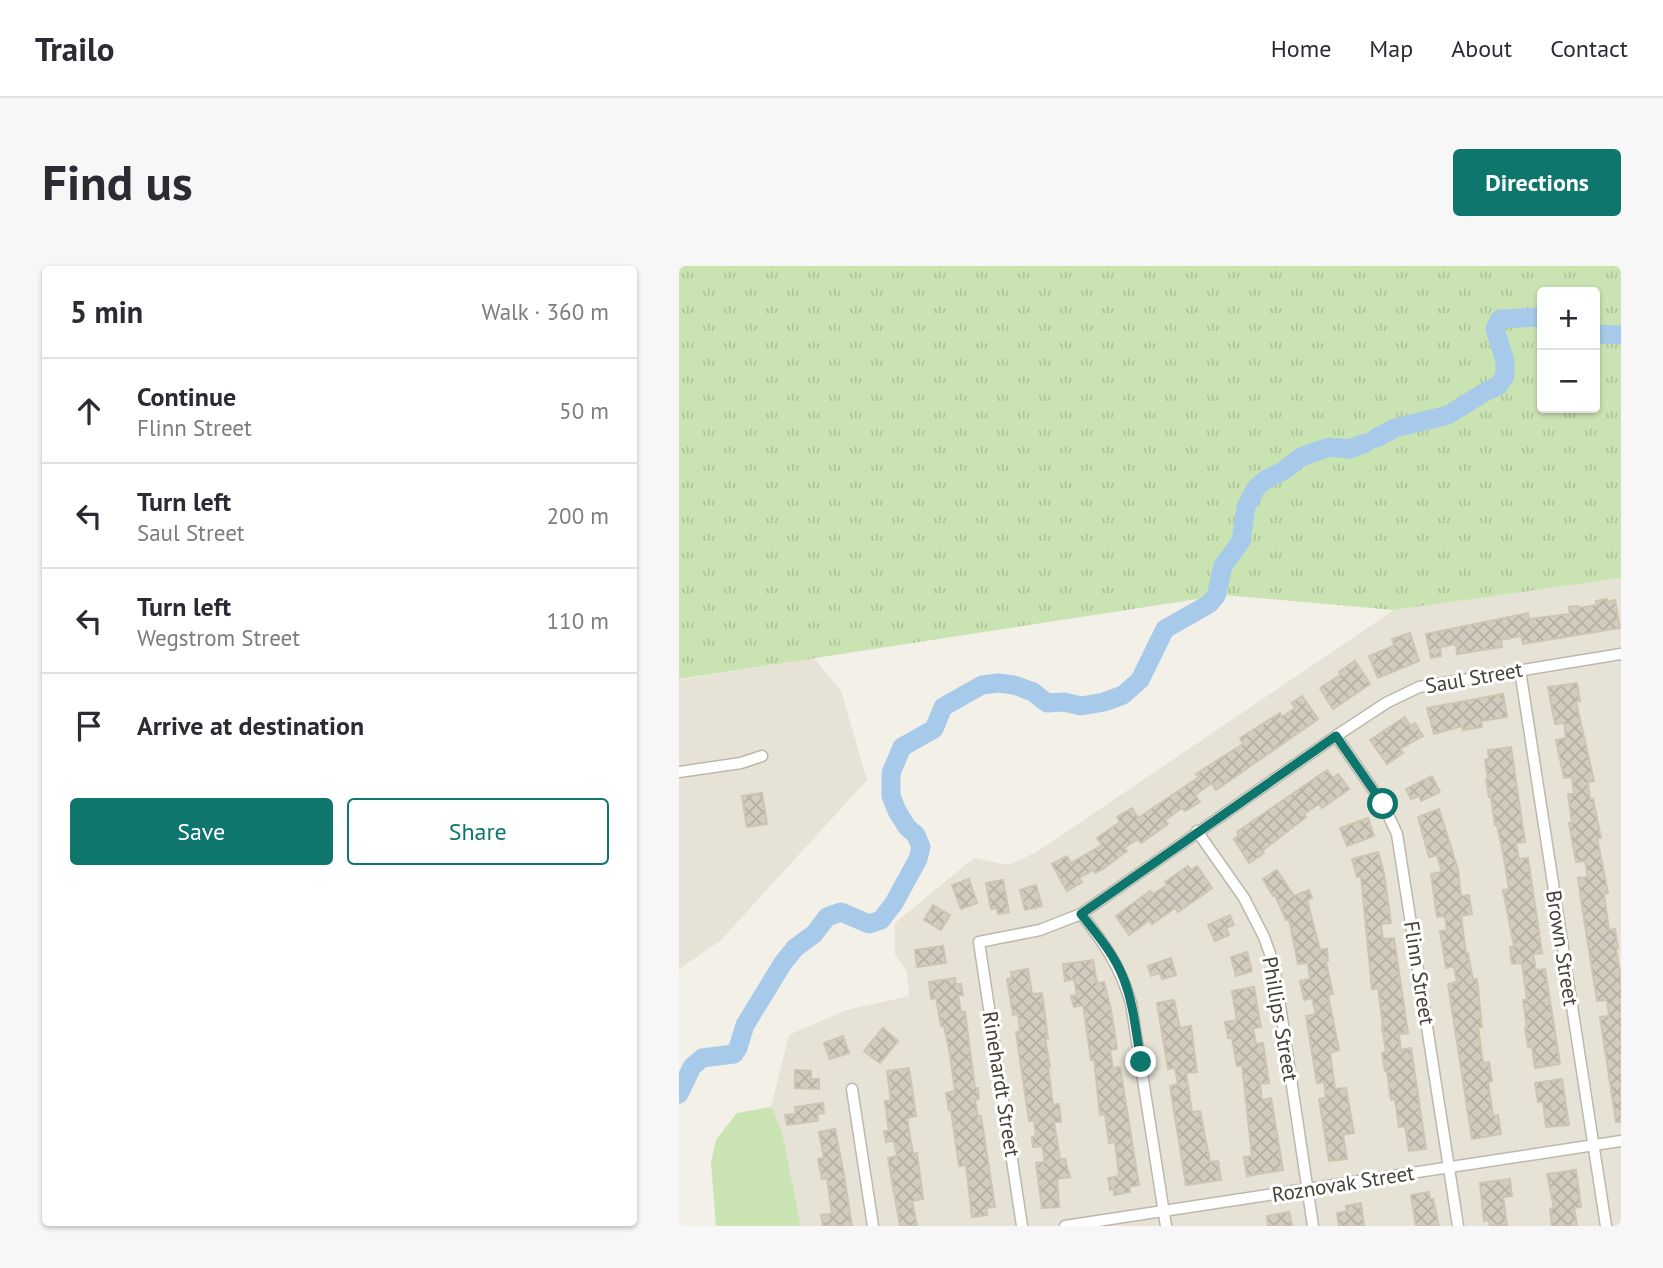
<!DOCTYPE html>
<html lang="en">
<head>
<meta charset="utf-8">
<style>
  :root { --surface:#fff; --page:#f7f7f7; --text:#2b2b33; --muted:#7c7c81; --line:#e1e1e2; --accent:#0f766e }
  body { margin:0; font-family:"PT Sans",sans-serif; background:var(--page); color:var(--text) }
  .controls { position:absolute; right:21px; top:21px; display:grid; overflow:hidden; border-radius:7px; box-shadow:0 2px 5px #0004 }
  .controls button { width:63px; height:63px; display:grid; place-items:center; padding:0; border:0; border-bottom:2px solid var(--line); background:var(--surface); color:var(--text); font:35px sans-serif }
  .stop { position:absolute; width:21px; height:21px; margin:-16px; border:5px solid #0f766e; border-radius:50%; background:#fff }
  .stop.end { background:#0f766e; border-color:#fff; box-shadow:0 2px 7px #0008 }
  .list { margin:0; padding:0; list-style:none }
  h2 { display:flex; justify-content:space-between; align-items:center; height:91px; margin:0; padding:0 28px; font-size:30px }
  h2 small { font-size:23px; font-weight:400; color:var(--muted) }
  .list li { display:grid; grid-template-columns:46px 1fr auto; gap:21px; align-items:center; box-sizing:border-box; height:105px; padding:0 28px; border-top:2px solid var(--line) }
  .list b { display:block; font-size:26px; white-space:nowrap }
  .list p { margin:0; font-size:23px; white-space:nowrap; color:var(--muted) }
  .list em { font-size:23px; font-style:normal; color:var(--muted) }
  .actions { display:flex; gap:14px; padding:21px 28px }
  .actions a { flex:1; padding:16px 0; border:2px solid var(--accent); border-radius:7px; text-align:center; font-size:24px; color:var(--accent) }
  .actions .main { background:var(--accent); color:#fff }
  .icon { flex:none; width:38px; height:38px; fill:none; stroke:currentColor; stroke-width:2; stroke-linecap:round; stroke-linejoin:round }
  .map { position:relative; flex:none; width:942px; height:960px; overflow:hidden; border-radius:7px }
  header { display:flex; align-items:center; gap:42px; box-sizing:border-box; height:98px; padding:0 35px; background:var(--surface); border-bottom:2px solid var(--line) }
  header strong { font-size:33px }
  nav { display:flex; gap:38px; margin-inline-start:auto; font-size:24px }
  .intro { display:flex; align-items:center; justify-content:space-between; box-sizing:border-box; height:168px; padding:0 42px }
  h1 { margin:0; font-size:49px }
  .button { padding:18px 32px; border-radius:7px; background:var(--accent); color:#fff; font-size:24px; font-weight:700 }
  main { display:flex; gap:42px; padding:0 42px }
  aside { flex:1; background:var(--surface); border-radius:7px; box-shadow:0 2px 5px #0004 }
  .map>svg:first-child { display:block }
  .residential { fill:#e6e2d6 }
  .grass { fill:url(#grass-tufts); fill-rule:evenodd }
  .park { fill:#cae3b3 }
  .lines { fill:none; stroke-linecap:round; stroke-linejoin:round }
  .river { stroke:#a8caea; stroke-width:19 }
  .building { fill:url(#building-cross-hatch); stroke:#cdc5b2; stroke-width:2 }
  .minor-casing { stroke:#bdb8ab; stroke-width:13 }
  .minor { stroke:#fff; stroke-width:10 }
  .route { stroke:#0f766e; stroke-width:9 }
  .labels { text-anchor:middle; stroke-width:6; stroke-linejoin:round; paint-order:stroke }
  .street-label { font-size:21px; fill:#454137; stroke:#fff }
</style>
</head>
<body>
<header>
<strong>Trailo</strong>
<nav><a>Home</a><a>Map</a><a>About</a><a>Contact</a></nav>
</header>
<div class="intro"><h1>Find us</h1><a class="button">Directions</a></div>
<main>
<aside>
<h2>5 min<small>Walk · 360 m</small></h2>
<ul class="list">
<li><svg class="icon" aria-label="ahead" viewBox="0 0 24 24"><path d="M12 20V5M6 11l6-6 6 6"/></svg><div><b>Continue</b><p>Flinn Street</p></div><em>50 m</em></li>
<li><svg class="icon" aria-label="left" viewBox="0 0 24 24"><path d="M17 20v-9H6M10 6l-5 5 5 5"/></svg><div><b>Turn left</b><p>Saul Street</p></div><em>200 m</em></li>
<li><svg class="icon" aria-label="left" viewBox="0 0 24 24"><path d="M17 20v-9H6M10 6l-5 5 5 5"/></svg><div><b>Turn left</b><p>Wegstrom Street</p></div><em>110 m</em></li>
<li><svg class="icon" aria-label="arrive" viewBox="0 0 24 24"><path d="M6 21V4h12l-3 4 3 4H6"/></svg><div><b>Arrive at destination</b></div></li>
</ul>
<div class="actions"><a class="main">Save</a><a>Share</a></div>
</aside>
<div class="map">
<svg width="942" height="960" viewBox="0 0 942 960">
  <defs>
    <pattern id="grass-tufts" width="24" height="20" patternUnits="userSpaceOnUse" patternTransform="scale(1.75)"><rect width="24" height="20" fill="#cae3b3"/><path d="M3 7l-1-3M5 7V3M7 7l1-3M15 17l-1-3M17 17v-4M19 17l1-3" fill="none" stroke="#afc49b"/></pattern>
    <pattern id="building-cross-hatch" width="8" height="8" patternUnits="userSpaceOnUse" patternTransform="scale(1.75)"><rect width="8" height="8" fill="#d3ccbe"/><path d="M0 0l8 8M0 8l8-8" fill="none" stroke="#b6b0a4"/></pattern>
  </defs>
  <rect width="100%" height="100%" fill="#f2f0e7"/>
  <path class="residential" d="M942,312V960H122L103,865L92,841L110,769L167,744L230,730L228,706L216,688V657L295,592L329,599L356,587L715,344Z
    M135,392L162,425L188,514L42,674L0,703V414Z"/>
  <path class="grass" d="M0,0H942V312L715,344L545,329L0,413ZM863,26H916V142H863Z"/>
  <path class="park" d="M92,841L103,865L122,960H37L32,896L37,874L58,847Z"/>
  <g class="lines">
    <path class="river" d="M916,68L942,69
      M697,172L716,162L769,149L806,126L819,120L826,110V95L816,63L821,53L863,51
      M0,828L13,801L23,792L55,788L59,782L66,759L104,697L116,682L135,668L148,651L162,646L190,658L202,654L215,637L239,593L242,581L237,569L228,561L218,545L212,530V507L223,481L255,463L264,441L303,419L319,417L335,419L354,426L368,437L385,436L402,440L425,436L444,429L461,414L486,363L530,338L537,330L544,300L562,275L567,241L577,222L586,214L604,205L622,191L650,181L670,183L687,177"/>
  </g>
  <path class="building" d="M928,333V336L936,334L941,362L844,378L842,370L822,374L823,381L778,388L777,378L761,381L762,390L752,392L747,368L849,347L850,353L891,348L890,341L899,340V342L918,339L917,335Z
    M731,367L740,395L699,412L690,390L715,380L713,373Z
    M676,395L691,418L654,443L641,422L661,409L660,406Z
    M898,417L901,435L897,436L915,515L909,516L911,533H914L922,572H918L929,627L925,628L930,664L936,663L939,682H937L942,713V856H937L921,751L930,750L928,734L918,735L903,640L899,612L909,611L906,595L897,596L890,557H893L889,528H895L893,511L885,512L877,474L887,472L885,457L876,458L869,421Z
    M824,428L828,451L802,455L803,461L784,464L783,460L755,468L748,442Z
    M623,430L639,453L537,524L533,517L516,529L521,536L506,545L503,542L486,554L489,558L462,577L459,573L445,582L448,585L424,603L416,607L414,604L400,612L403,616L388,625L373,598L388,590L392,597L423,579L418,572L441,556L438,551L453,542L459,552L520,511L517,508L564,478L561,472L601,447L603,451L616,442L613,437Z
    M726,451L731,460L736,457L744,470L721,483L724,487L708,498L691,474Z
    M832,481L846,576L837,577L840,593L849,592L863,687L854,688L857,704L866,703L881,798L856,802L853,780L849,781L846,762H848L844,734H848L843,697L833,698L831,681L835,680L824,624L830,623L824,586L818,559H816L812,531H810L807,513H809L806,494L810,493L809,484Z
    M648,504L654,512L659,508L670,523L643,542L640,538L625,548L627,551L583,585L585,587L570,597L555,573L560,569L558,566Z
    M753,510L761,526L742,535L740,530L732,533L727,523Z
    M83,527L88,558L68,561L63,530Z
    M760,543L779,604L782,630L790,629L793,648L782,650L787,688L789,687L794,714L798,713L803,761H799L804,797L810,796L813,815L809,816L814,850L819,849L822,868L793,873L769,718L778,716L775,700L767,702L761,665L768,664L766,650L758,651L752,608L763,606L758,589L750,591L739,551Z
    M689,552L695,570L668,580L661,562Z
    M699,586L705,607L712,657L702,658L704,673L715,672L729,767L720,768L722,784L732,782L747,883L730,885L726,860L720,861L716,833L712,834L708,805H706L703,787L707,786L703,760H704L699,722L693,723L682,610L678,611L673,593Z
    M509,600L512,604L518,600L533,622L499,646L496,642L473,658L471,654L450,669L437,650L471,625L474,628L488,619L486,616Z
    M598,604L615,630L630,624L633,632L628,634L641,684L648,683L649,695L647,696L654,728L649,729L660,784L651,787L656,823L667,822L675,867L664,869L668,893L650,895L640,833L647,832L645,816L638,817L627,750L637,748L633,732L625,734L621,715L631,713L629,697L619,698L610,653L607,654L596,629L594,630L584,613Z
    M290,613L298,637L282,643L273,619Z
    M324,614L330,646L319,648L318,642L312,643L307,617Z
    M357,619L363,640L346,644L341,624Z
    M254,639L271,649L262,664L245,654Z
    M551,649L555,659L547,662L550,669L536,675L529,659Z
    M264,680L267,697L238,701L236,684Z
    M568,686L573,705L557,710L552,691Z
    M492,692L497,709L483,713L481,707L472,710L469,700Z
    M414,694L418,717L425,716L432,744L438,783L431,784L434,802L441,801L460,919L450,921L451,926L435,929V923L431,924L429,912L440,910L436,876L430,877L426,848L421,849L415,793L412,794L404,739L395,741L392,730L398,729L395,713L386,715L384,698Z
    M349,703L353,728L363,727L369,773H366L371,800H369L374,839L380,838L382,856H375L381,893H386L391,911L378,913L380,941L363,942L357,897L366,896L363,880L354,881L353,871L357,870L355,854L350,855L337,766H341L339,748L334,749L328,713L333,712L332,706Z
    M276,712L277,718H282L284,729H279L282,746H286L296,822H299L300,833L296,834L299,850H302L316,941L307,942L308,949L293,951L287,899L280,900L272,844H270L267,827L276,825L271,788L265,760H262L257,732L252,733L250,716Z
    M575,721L582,761L574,762L577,778L584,777L590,817L581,818L583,834L592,832L604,904L568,910L565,891L573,890L563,799L558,800L553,772H549L546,756L558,754L553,725Z
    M495,734L501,762L512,760L518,806L507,807L513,846L521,845L531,896L539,895L542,914L507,919L491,820L499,818L496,802L489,803L478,737Z
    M204,762L219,775L201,797L185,785Z
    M164,770L170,787L151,793L145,777Z
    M230,802L237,850L228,852L234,888L238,887L244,933L233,935L238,960H221L209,892L218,890L215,875L207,876L205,865H210L206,835H212L208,805Z
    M116,804L132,805V813H140V823L116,822Z
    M883,813L890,859L867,861L864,835L859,836L856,817Z
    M144,837L145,847L138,848L139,855L108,859L106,849L117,848L116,841Z
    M156,863L165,909L173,960H144L142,949L153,948L148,912L143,913L139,893L145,892L140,866Z
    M897,904L902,941L895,942L898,960H873L871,943L875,942L868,908Z
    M831,913L833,930L824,931L828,959L811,960L810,954L805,955L801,917Z
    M750,926L751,933H754L760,960H737L732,929Z
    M682,937L685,960H660L658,947L668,945L667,940Z
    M610,946L613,960H589L588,950Z"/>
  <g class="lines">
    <defs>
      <path id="minor" d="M841,404L927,960
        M657,470L704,538L718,568L779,960
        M0,506L62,497L83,490
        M518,565L565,632L585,671L595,699L634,960
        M402,648C426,678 441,700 452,737L487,960
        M173,823L194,960
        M343,960L300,676L361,664L402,648L657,470L707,437L740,421L942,388
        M386,960L942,875"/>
    </defs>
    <use href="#minor" class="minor-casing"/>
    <use href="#minor" class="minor"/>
  </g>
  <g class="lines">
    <path class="route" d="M462,796C457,768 455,738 444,711C435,688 417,667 402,648L657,470L704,538"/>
  </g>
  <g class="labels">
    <g class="street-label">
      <text transform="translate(795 412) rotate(-10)" y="7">Saul Street</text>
      <text transform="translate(883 682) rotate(81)" y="7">Brown Street</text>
      <text transform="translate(740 707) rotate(81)" y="7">Flinn Street</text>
      <text transform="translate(601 753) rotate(80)" y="7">Phillips Street</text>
      <text transform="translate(322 818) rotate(81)" y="7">Rinehardt Street</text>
      <text transform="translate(664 918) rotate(-9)" y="7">Roznovak Street</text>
    </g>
  </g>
</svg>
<div class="controls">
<button>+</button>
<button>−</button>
</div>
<div class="stop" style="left:704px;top:538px"></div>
<div class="stop end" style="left:462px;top:796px"></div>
</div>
</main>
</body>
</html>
